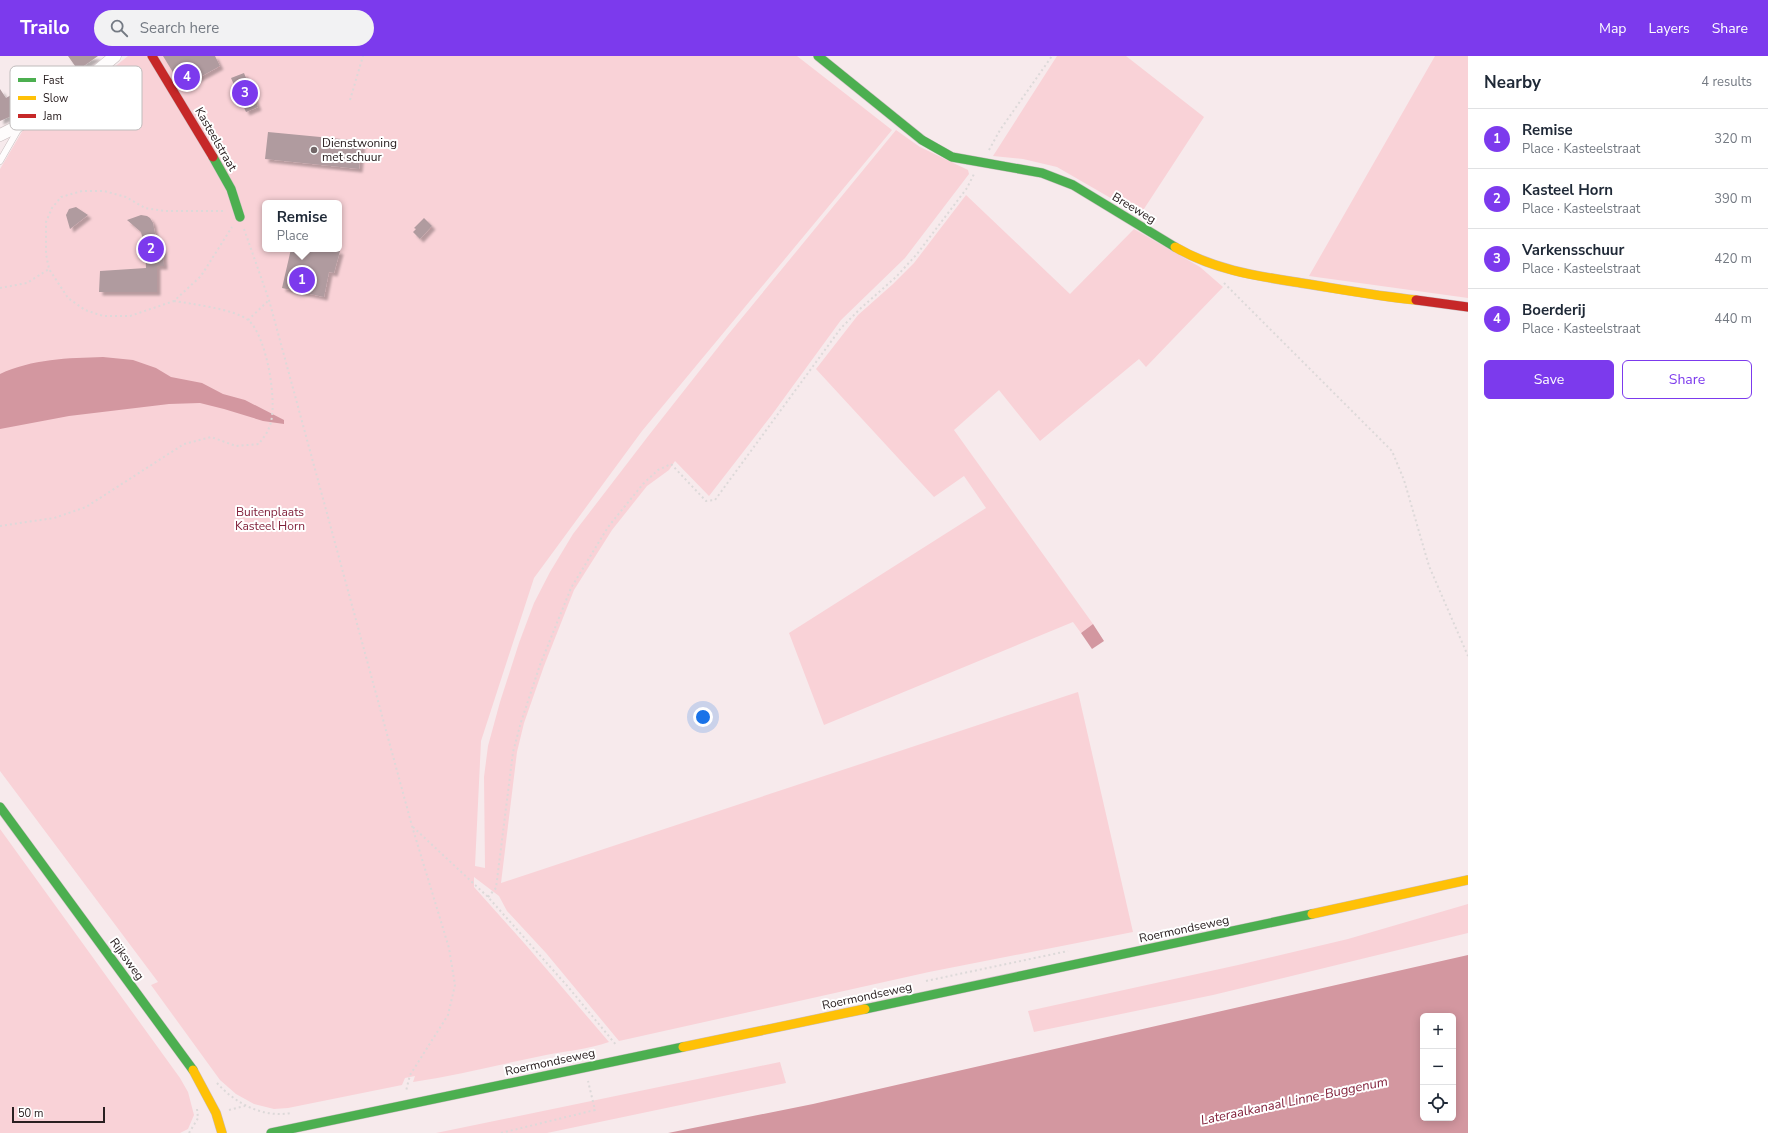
<!DOCTYPE html>
<html lang="en">
<head>
<meta charset="utf-8">
<style>
  :root { --surface:#fff; --page:#f2f2f3; --text:#1f2937; --muted:#747a83; --line:#e0e1e3; --accent:#7c3aed }
  body { margin:0; font-family:"Nunito Sans",sans-serif; background:var(--page); color:var(--text) }
  .controls { position:absolute; right:12px; bottom:12px; display:grid; overflow:hidden; border-radius:6px; box-shadow:0 2px 10px #0003 }
  .controls button { width:36px; height:36px; display:grid; place-items:center; padding:0; border:0; border-bottom:1px solid var(--line); background:var(--surface); color:var(--text); font:20px sans-serif }
  .scale { position:absolute; left:12px; bottom:10px; width:93px; box-sizing:border-box; padding-left:4px; border:2px solid #2a2021; border-top:0; font-size:11px; line-height:14px; white-space:nowrap; color:#2a2021; -webkit-text-stroke:3px #fff; paint-order:stroke }
  .you { position:absolute; left:703px; top:661px; width:14px; height:14px; margin:-10px; border:3px solid #fff; border-radius:50%; background:#1a73e8; box-shadow:0 0 0 6px #1a73e833 }
  .badge { display:grid; place-items:center; width:26px; height:26px; border-radius:50%; background:var(--accent); color:#fff; font-size:13px; font-weight:700 }
  .pin { position:absolute; translate:-50% -50%; border:2px solid #fff; box-shadow:0 1px 4px #0006 }
  .popup { position:absolute; left:262px; top:144px; width:80px; height:52px; box-sizing:border-box; display:grid; place-content:center; border-radius:6px; background:var(--surface); filter:drop-shadow(0 1px 3px #0005); font-size:13px; white-space:nowrap; color:var(--muted) }
  .popup b { font-size:15px; color:var(--text) }
  .popup::after { content:''; position:absolute; left:50%; top:100%; margin-left:-8px; border:8px solid transparent; border-top-color:var(--surface) }
  .list { margin:0; padding:0; list-style:none }
  h2 { display:flex; justify-content:space-between; align-items:center; height:52px; margin:0; padding:0 16px; font-size:17px }
  h2 small { font-size:13px; font-weight:400; color:var(--muted) }
  .list li { display:grid; grid-template-columns:26px 1fr auto; gap:12px; align-items:center; box-sizing:border-box; height:60px; padding:0 16px; border-top:1px solid var(--line) }
  .list b { display:block; font-size:15px; white-space:nowrap }
  .list p { margin:0; font-size:13px; white-space:nowrap; color:var(--muted) }
  .list em { font-size:13px; font-style:normal; color:var(--muted) }
  .actions { display:flex; gap:8px; padding:12px 16px }
  .actions a { flex:1; padding:9px 0; border:1px solid var(--accent); border-radius:6px; text-align:center; font-size:14px; color:var(--accent) }
  .actions .main { background:var(--accent); color:#fff }
  .icon { flex:none; width:22px; height:22px; fill:none; stroke:currentColor; stroke-width:2; stroke-linecap:round; stroke-linejoin:round }
  .map { position:relative; flex:none; width:1468px; height:1077px; overflow:hidden }
  header { display:flex; align-items:center; gap:24px; box-sizing:border-box; height:56px; padding:0 20px; background:var(--accent); color:#fff }
  header strong { font-size:19px }
  nav { display:flex; gap:22px; margin-inline-start:auto; font-size:14px }
  .search { width:280px; height:36px; background:var(--page); display:flex; align-items:center; gap:10px; box-sizing:border-box; padding:0 14px; border-radius:22px; color:var(--muted); font-size:15px }
  main { display:flex }
  aside { flex:1; background:var(--surface) }
  .map>svg:first-child { display:block }
  .green { fill:#f9d2d7; fill-rule:evenodd }
  .water { fill:#d397a0; fill-rule:evenodd }
  .building { fill:#b09b9f; filter:url(#shadow) }
  .lines { fill:none; stroke-linecap:round; stroke-linejoin:round }
  .lane-casing { stroke:#cabfc1; stroke-width:7 }
  .street-casing { stroke:#cabfc1; stroke-width:13 }
  .fast-casing { stroke:#cabfc1; stroke-width:10 }
  .slow-casing { stroke:#cabfc1; stroke-width:10 }
  .jam-casing { stroke:#cabfc1; stroke-width:10 }
  .path { stroke:#ddd9d9; stroke-width:2; stroke-dasharray:2 3; stroke-linecap:butt }
  .lane { stroke:#fefcfc; stroke-width:6 }
  .street { stroke:#fefcfc; stroke-width:12 }
  .fast { stroke:#4caf50; stroke-width:9 }
  .slow { stroke:#ffc107; stroke-width:9 }
  .jam { stroke:#c62828; stroke-width:9 }
  .poi-dot { fill:#726768; stroke:#fff; stroke-width:1.5 }
  .labels { text-anchor:middle; stroke-width:4; stroke-linejoin:round; paint-order:stroke }
  .street-label { font-size:12px; fill:#2a2021; stroke:#fff }
  .poi-label { font-size:12px; fill:#2a2021; stroke:#fff; text-anchor:start }
  .park-label { font-size:12px; fill:#7f1e38; stroke:#fff }
  .water-label { font-size:13px; font-style:italic; fill:#82203a; stroke:#fff }
  .key { fill:#fff; stroke:#bfbcbc; stroke-width:1 }
  .key-label { font-size:11px; fill:#2a2021 }
</style>
</head>
<body>
<header>
<strong>Trailo</strong>
<div class="search"><svg class="icon" aria-label="search" viewBox="0 0 24 24"><circle cx="10" cy="10" r="6"/><path d="M15 15l6 6"/></svg>Search here</div>
<nav><a>Map</a><a>Layers</a><a>Share</a></nav>
</header>
<main>
<div class="map">
<svg width="1468" height="1077" viewBox="0 0 1468 1077">
  <defs>
    <filter id="shadow"><feDropShadow dx="3.5" dy="3.5" stdDeviation="1" flood-color="#0004"/></filter>
  </defs>
  <rect width="100%" height="100%" fill="#f7eaec"/>
  <path class="green" d="M128,0H797L892,74L642,375L534,522L481,685L475,810L485,812L484,721L488,690L500,646L519,587L534,547L550,516L573,478L649,379L727,280L896,74L920,91L968,114L969,118L905,202L841,264L771,360L709,440L675,405L669,414L647,430L612,474L574,534L544,610L524,667L517,696L501,827L1078,636L1133,876L929,916L619,985L546,897L507,855L499,840L474,821V831L525,888L609,986C588,993 567,995 546,999C502,1008 458,1019 413,1026L415,1020L405,1022L402,1029L288,1052L274,1053L254,1048L236,1038L220,1024L151,929L158,926L0,715V113L23,74L71,46ZM265,147H339V193H265Z
    M1057,0H1126L1204,61L1140,159L1057,111L1023,103L993,100Z
    M1435,0H1468V242L1309,220Z
    M966,139L1070,238L1134,173L1200,211L1223,231L1146,311L1139,303L1040,385L999,334L954,374L1093,568L1081,577L1073,566L824,669L789,577L986,452L964,420L934,441L816,313L858,259L893,228L914,207Z
    M0,773L180,1022L188,1036L194,1059L188,1073L180,1077H0Z
    M1468,848V877L1213,939L1034,976L1028,955L1238,909L1348,883Z
    M780,1006L786,1027L547,1077H436Z"/>
  <path class="water" d="M103,301L133,304L156,312L171,321L202,327L223,338L245,344L284,364V368L263,365L224,353L200,347L169,348L69,360L0,373V318C32,303 68,302 103,301Z
    M1093,568L1104,585L1092,593L1081,577Z
    M1468,899V1077H668L813,1048ZM1423,960H1453V1062H1423Z"/>
  <path class="building" d="M68,0H98L78,14Z
    M163,0H215L220,10L182,31Z
    M244,17L258,51L246,56L231,22Z
    M42,21L51,35L14,59L0,65V33L6,42Z
    M268,76L362,85L359,113L265,103Z
    M76,151L88,159L70,173L66,159L69,153Z
    M141,159L147,160L150,162L153,167L158,193L163,192L164,210H157V236H99L100,215L146,212L145,193L141,176L127,164Z
    M424,162L432,170L420,183L413,176L416,173L414,172Z
    M291,193H330L340,195L334,217L329,216L324,241L282,232Z"/>
  <g class="lines">
    <defs>
      <path id="lane" d="M0,105L19,72"/>
      <path id="street" d="M0,79C42,60 80,30 115,0"/>
      <path id="fast" d="M818,0L922,84L952,101L1042,117L1073,129L1175,191
        M213,101L231,133L240,161
        M0,751L193,1014
        M865,953L1312,858
        M271,1077L683,991"/>
      <path id="slow" d="M1175,191C1214,214 1257,220 1301,227C1339,233 1377,240 1416,244
        M1312,858L1468,824
        M683,991L865,953
        M193,1014L216,1057L222,1077"/>
      <path id="jam" d="M152,0L213,101
        M1416,244L1468,251"/>
    </defs>
    <use href="#lane" class="lane-casing"/>
    <use href="#street" class="street-casing"/>
    <use href="#fast" class="fast-casing"/>
    <use href="#slow" class="slow-casing"/>
    <use href="#jam" class="jam-casing"/>
    <path class="path" d="M350,44L363,0
      M989,94L1000,74L1052,0
      M223,155H164L145,152L126,141L104,135H82L61,141L52,152L46,166V198L49,213L68,242L85,254L103,260H130L174,245L201,220L232,171
      M244,173L269,244L412,770L449,892L455,929L448,959L410,1019L406,1035
      M1224,227L1392,395L1404,424L1429,510L1468,600
      M0,232L27,227L49,213
      M248,264L269,244
      M0,470L54,462L86,451L184,388L211,381L236,390L259,388C262,383 267,378 269,372C279,351 267,279 248,264C234,253 192,248 174,245
      M413,771L488,841L569,932L617,990
      M488,841L496,832L513,696L521,666L540,609L571,532L608,471L643,428L658,414L671,408L706,445L715,444L841,272L861,252L896,221L917,198L967,132L974,118
      M926,925L1068,895
      M217,1027C236,1048 263,1062 291,1057
      M197,1053L198,1062
      M229,1054L245,1050
      M189,1077L198,1062
      M501,1077L595,1054L588,1025"/>
    <use href="#lane" class="lane"/>
    <use href="#street" class="street"/>
    <use href="#fast" class="fast"/>
    <use href="#slow" class="slow"/>
    <use href="#jam" class="jam"/>
  </g>
  <circle class="poi-dot" cx="314" cy="94" r="4"/>
  <g class="labels">
    <g class="street-label">
      <text transform="translate(216 83) rotate(60)" y="4">Kasteelstraat</text>
      <text transform="translate(1134 152) rotate(31)" y="4">Breeweg</text>
      <text transform="translate(1184 873) rotate(-12)" y="4">Roermondseweg</text>
      <text transform="translate(127 903) rotate(54)" y="4">Rijksweg</text>
      <text transform="translate(867 940) rotate(-12)" y="4">Roermondseweg</text>
      <text transform="translate(550 1006) rotate(-12)" y="4">Roermondseweg</text>
    </g>
    <g class="poi-label">
      <text x="322" y="91">Dienstwoning<tspan x="322" dy="14">met schuur</tspan></text>
    </g>
    <g class="park-label">
      <text x="270" y="460">Buitenplaats<tspan x="270" dy="14">Kasteel Horn</tspan></text>
    </g>
    <g class="water-label">
      <text transform="translate(1294 1044) rotate(-12)" y="5">Lateraalkanaal Linne-Buggenum</text>
    </g>
  </g>
  <rect x="10" y="10" width="132" height="64" rx="6" class="key"/>
  <rect x="18" y="22" width="18" height="4" fill="#4caf50"/>
  <rect x="18" y="40" width="18" height="4" fill="#ffc107"/>
  <rect x="18" y="58" width="18" height="4" fill="#c62828"/>
  <g class="key-label">
    <text x="43" y="28">Fast</text>
    <text x="43" y="46">Slow</text>
    <text x="43" y="64">Jam</text>
  </g>
</svg>
<div class="controls">
<button>+</button>
<button>−</button>
<button><svg class="icon" aria-label="locate" viewBox="0 0 24 24"><circle cx="12" cy="12" r="6"/><path d="M12 2v4M12 18v4M2 12h4M18 12h4"/></svg></button>
</div>
<div class="scale">50 m</div>
<div class="you"></div>
<div class="pin badge" style="left:302px;top:224px">1</div>
<div class="popup"><b>Remise</b>Place</div>
<div class="pin badge" style="left:151px;top:193px">2</div>
<div class="pin badge" style="left:245px;top:37px">3</div>
<div class="pin badge" style="left:187px;top:21px">4</div>
</div>
<aside>
<h2>Nearby<small>4 results</small></h2>
<ul class="list">
<li><span class="badge">1</span><div><b>Remise</b><p>Place · Kasteelstraat</p></div><em>320 m</em></li>
<li><span class="badge">2</span><div><b>Kasteel Horn</b><p>Place · Kasteelstraat</p></div><em>390 m</em></li>
<li><span class="badge">3</span><div><b>Varkensschuur</b><p>Place · Kasteelstraat</p></div><em>420 m</em></li>
<li><span class="badge">4</span><div><b>Boerderij</b><p>Place · Kasteelstraat</p></div><em>440 m</em></li>
</ul>
<div class="actions"><a class="main">Save</a><a>Share</a></div>
</aside>
</main>
</body>
</html>
